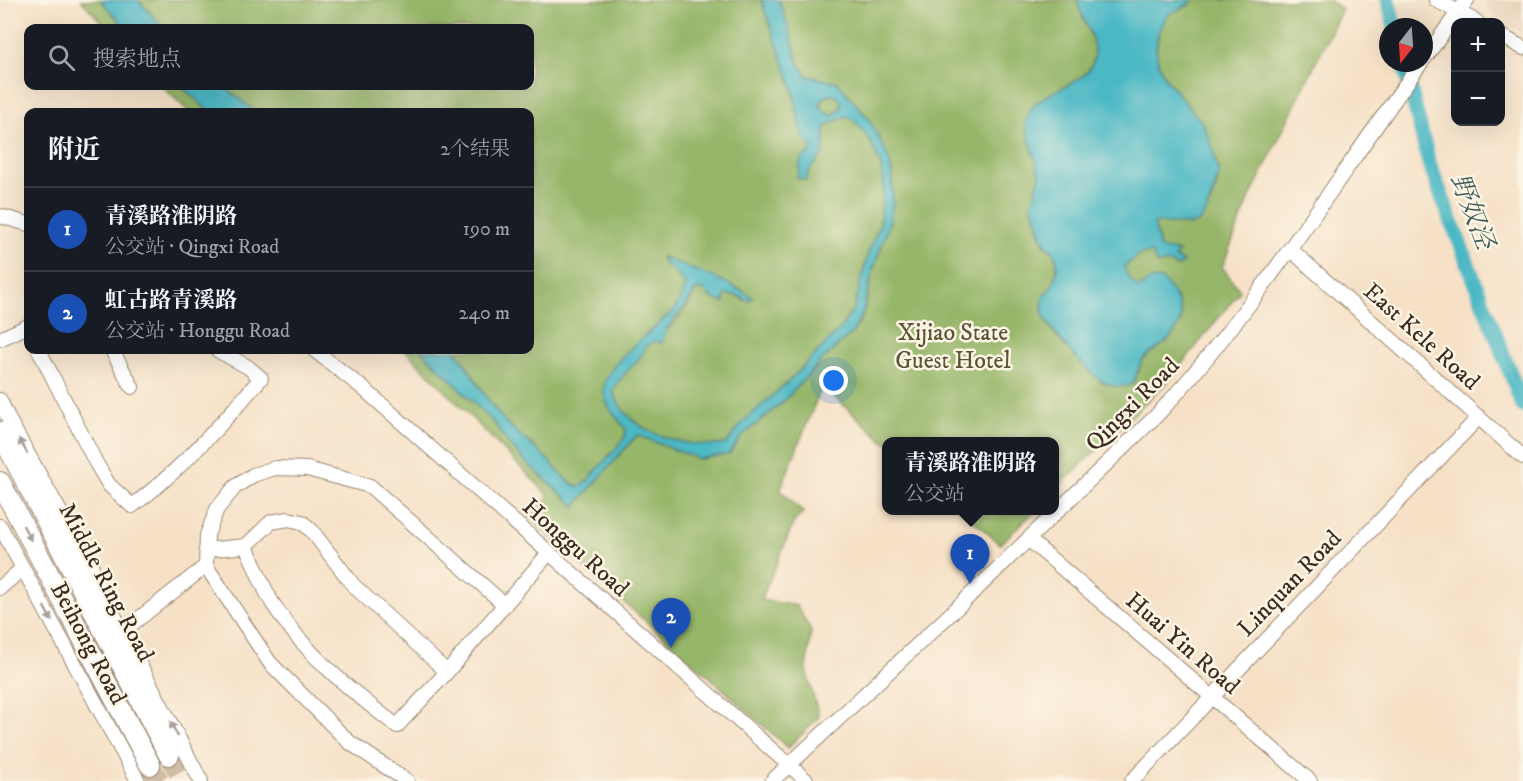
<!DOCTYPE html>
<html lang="zh">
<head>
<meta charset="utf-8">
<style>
  :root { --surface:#171b24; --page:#242831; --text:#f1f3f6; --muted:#9ea1a6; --line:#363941; --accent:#0f766e }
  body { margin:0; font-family:"IM FELL DW Pica","Noto Serif SC",serif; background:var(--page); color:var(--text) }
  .controls { position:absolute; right:18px; top:18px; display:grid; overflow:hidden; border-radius:12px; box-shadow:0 6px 24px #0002 }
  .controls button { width:54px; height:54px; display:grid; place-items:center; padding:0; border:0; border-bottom:2px solid var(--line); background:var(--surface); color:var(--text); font:30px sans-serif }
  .compass { position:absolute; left:1379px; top:18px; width:54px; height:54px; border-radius:50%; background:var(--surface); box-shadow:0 6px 24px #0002; rotate:197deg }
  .you { position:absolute; left:834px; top:381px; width:21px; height:21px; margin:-15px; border:4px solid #fff; border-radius:50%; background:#1a73e8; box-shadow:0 0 0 9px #1a73e833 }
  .badge { display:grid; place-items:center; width:39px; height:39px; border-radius:50%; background:var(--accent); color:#fff; font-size:20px; font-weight:700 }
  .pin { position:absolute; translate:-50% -50px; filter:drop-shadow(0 2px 3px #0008) }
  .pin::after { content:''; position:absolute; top:32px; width:21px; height:18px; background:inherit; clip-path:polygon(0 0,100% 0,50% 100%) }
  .popup { position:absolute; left:882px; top:437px; width:177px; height:78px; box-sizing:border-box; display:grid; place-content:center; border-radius:12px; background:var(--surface); filter:drop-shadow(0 2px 4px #0005); font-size:20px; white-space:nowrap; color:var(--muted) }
  .popup b { font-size:22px; color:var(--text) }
  .popup::after { content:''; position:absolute; left:50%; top:100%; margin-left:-12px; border:12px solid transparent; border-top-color:var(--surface) }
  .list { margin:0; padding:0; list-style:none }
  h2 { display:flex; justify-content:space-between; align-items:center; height:78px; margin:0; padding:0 24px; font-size:26px }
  h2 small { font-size:20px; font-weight:400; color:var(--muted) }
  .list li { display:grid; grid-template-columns:39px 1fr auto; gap:18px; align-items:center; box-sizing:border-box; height:84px; padding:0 24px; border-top:2px solid var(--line) }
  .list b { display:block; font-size:22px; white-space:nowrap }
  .list p { margin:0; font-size:20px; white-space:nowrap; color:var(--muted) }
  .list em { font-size:20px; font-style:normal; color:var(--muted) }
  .icon { flex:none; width:33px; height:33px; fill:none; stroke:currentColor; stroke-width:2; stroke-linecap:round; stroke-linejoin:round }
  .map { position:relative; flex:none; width:1523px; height:781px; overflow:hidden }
  .search { position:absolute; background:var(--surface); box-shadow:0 6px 24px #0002; left:24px; top:24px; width:510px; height:66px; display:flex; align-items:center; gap:15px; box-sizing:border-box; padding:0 21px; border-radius:12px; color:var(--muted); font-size:22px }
  .panel { position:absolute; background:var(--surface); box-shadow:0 6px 24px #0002; left:24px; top:108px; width:510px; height:246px; border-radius:12px }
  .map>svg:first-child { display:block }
  .built { fill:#e8cfb5 }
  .forest { fill:#96b669; stroke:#687044; stroke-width:1.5 }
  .water { fill:#4bb8c5; stroke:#437172; stroke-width:1.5; fill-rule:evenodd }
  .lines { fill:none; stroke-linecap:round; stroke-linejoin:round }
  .river { stroke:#4bb8c5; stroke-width:15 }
  .highway-tunnel { stroke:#d1bca5; stroke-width:20; stroke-dasharray:20 10; stroke-linecap:butt }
  .minor-casing { stroke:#988672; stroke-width:16 }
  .highway-casing { stroke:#988672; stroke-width:22 }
  .minor { stroke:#fff; stroke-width:14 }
  .highway { stroke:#fff; stroke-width:20 }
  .oneway { fill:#a79f9a }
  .labels { text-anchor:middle; stroke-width:5; stroke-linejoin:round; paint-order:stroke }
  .park-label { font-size:24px; fill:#5c5535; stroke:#fcf5e5 }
  .street-label { font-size:24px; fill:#3b2a1e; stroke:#fcf5e5 }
  .water-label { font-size:26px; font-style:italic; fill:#415c58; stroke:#fcf5e5 }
</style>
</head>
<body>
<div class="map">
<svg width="1523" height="781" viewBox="0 0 1523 781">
  <rect width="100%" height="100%" fill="#fcf5e5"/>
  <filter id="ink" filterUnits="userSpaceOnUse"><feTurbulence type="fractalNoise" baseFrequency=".0167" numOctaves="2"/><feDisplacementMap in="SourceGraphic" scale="12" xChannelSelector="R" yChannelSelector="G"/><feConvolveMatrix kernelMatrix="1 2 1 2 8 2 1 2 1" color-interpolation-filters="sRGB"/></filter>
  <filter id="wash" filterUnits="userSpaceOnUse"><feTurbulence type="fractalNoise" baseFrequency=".008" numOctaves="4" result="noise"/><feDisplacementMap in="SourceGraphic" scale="24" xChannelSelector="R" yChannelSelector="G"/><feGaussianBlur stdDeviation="1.35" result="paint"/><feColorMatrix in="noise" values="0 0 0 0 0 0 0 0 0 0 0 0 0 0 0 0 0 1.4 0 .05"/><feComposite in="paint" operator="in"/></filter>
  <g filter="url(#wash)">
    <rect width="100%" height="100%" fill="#f6e1c7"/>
    <path class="built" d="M1486,0H1523V33L1496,18L1484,3Z"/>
    <path class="forest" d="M81,0H101L125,28H107Z
      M138,0H761L793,89L802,133L813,146L810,153L801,159L809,168C818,160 826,152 825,139C825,133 824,131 827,125L846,116L855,121L869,139L880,163L884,182L880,224L868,254L854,308L841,328L791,379L743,422L726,444C686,449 627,434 613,391C621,372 641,362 646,346C665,335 688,311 695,290H704L712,298L724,302V295H736L744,300L742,290L662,258L663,263L672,269L685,284L679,304L658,325L647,333L604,382L619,420L626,429L624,439L588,480L579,487C566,482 558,470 548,460C533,445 514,432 500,416C483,395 472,371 456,350H530V112H256L223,86H530V28H164Z
      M779,0H1077C1081,18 1097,38 1094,58C1089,90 1037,84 1026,121C1024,129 1038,162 1039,175C1040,185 1035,197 1031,206C1039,219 1038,233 1045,245C1048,249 1053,251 1055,255C1057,261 1057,277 1055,282C1052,290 1042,299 1042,307C1041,327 1093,377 1111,385L1138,374L1142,361L1181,323C1181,294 1175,292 1150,280L1138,288L1129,278L1124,267L1140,254L1152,253L1157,264L1183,262L1174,257L1179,252L1160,248L1154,223C1190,223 1197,234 1213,197C1216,189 1219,179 1219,170C1219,166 1215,162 1214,157C1212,146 1208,133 1201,123C1188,104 1165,86 1158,63C1154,44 1159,31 1167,14L1188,6L1193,0H1329L1342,9L1251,195L1222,267L1240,291L1171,378L1054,491V442L886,443L822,386L780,490L803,512L794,522L761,600L797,606L811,632L806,670L819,717L788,748L703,671L528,519L549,496L405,350H421L496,425C508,450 553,486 575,506L637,435L699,459L729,454L742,436L783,402L821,361L853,332L860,322L866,304L873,270L889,224L893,188L892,173L889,159L877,134L868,118L837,82L807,76L797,60Z
      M162,86H181L210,112H189Z
      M831,94L836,96L841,101V108L832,116L821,109L820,103L824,98Z
      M962,511H1035L1000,544Z"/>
    <path class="water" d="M101,0H138L164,28H125Z
      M761,0H779L791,35L797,60L807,76L837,82L868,118L877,134L889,159L892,173L893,203L889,224L873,270L863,312L853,332L821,361L783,402L742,436L729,454L699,459L637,435L575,506C554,486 508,451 496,425L421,350H456C471,371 483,395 500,416C514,432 533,445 548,460C558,470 565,482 579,487L588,480L624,439L626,429C618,419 606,407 604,394C598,365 661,327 677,306C681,300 683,291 685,284L672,269L663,263L662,257L725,282L753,297L750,301L736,295H725L724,303L712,298L704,290H695C688,310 665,322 662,343L654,341L646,346C641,363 621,372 613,391C627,434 686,449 726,444L743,422L791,379L841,328L854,308L868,254L880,224L884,182L880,163L869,139L855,121L846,116L827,125C822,135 827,145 822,155C816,166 810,163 806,180L797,178L801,159L810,153L813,146L806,142L802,133L793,89ZM831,94L836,96L841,101V108L832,116L821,109L820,103L824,98Z
      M1077,0H1193L1188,5L1167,15L1158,34L1156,49L1159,65L1166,79L1203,124L1213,148L1219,176L1206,213L1199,222L1191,225L1154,223L1160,248L1179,252L1174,257L1183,262L1177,267L1170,263L1157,264L1152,253L1140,254L1124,267L1129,278L1138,288L1150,280L1162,279C1185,305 1190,323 1161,346C1155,351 1146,355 1142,361C1138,368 1136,377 1133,384C1123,388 1111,387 1101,381C1086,371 1048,329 1043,312C1041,306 1043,300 1044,294C1056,287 1061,263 1053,252C1050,248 1046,246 1044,241C1039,229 1038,217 1031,206L1040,176L1025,125C1030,85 1089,92 1094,57C1097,38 1081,19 1077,0Z
      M181,86H223L256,112H210Z"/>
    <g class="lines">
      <path class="river" d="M1388,0L1395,27
        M1404,63L1429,163L1523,406"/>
    </g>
  </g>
  <g filter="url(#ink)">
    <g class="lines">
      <path class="highway-tunnel" d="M169,755L183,781
        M150,765L159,781"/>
      <defs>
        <path id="minor" d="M1436,0L1477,22
          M1500,35L1523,48
          M1424,59L1467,0
          M0,216L28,224
          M1290,249L1523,457
          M0,339L28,326
          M39,350L96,463L109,485L132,506C178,473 225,421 261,378L248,367L217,350
          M112,350L132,387
          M314,350L364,389L807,781
          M0,400L9,420L74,537
          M0,526L138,781
          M1028,539L1310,781
          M246,546C255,565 262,586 273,604C304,653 351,691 397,726L447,672L549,553
          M206,550L246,546L271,522L288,519L302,522L312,531L354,586L447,672
          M85,560L201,781
          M0,588L23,568
          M123,631L206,566
          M407,781L349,742L270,663L206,566L207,535L217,509L235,487L253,475L275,468L307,469L370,486L505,605
          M772,781L961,604L1158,414C1258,306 1335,181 1421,63
          M1132,781L1479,417"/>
        <path id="highway" d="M0,432L169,755
          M0,482L150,765
          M63,530L89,568"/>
      </defs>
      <use href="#minor" class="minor-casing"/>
      <use href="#highway" class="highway-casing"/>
      <use href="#minor" class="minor"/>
      <use href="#highway" class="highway"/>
    </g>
    <defs><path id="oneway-solid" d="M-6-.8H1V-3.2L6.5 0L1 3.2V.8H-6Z" transform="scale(1.5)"/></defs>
    <g class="oneway">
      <use href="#oneway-solid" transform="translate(23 446) rotate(-120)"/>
      <use href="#oneway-solid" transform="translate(27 533) rotate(62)"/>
      <use href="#oneway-solid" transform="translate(48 614) rotate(62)"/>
      <use href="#oneway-solid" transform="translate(174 729) rotate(-117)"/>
    </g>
  </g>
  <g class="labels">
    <g class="park-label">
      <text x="953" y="340">Xijiao State<tspan x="953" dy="28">Guest Hotel</tspan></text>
    </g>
    <g class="street-label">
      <text transform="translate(1422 336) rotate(42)" y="8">East Kele Road</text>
      <text transform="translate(1132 404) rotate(-45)" y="8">Qingxi Road</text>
      <text transform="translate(576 547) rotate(42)" y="8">Honggu Road</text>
      <text transform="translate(107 582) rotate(62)" y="8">Middle Ring Road</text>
      <text transform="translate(1289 583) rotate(-46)" y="8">Linquan Road</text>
      <text transform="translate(89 643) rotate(62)" y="8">Beihong Road</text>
      <text transform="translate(1183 643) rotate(41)" y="8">Huai Yin Road</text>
    </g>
    <g class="water-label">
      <text transform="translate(1473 211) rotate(69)" y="9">野奴泾</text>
    </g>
  </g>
</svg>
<div class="controls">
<button>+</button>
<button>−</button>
</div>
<svg class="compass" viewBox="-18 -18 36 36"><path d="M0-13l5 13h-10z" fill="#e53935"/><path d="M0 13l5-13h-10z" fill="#9ea1a6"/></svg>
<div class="you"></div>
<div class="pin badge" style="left:970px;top:584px;background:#1a4fb4">1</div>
<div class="popup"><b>青溪路淮阴路</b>公交站</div>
<div class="pin badge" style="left:671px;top:648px;background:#1a4fb4">2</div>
<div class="search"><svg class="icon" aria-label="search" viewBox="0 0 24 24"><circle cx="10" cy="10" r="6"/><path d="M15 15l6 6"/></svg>搜索地点</div>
<section class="panel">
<h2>附近<small>2个结果</small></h2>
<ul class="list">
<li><span class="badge" style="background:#1a4fb4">1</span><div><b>青溪路淮阴路</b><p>公交站 · Qingxi Road</p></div><em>190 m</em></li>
<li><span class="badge" style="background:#1a4fb4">2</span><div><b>虹古路青溪路</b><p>公交站 · Honggu Road</p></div><em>240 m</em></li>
</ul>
</section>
</div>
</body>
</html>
